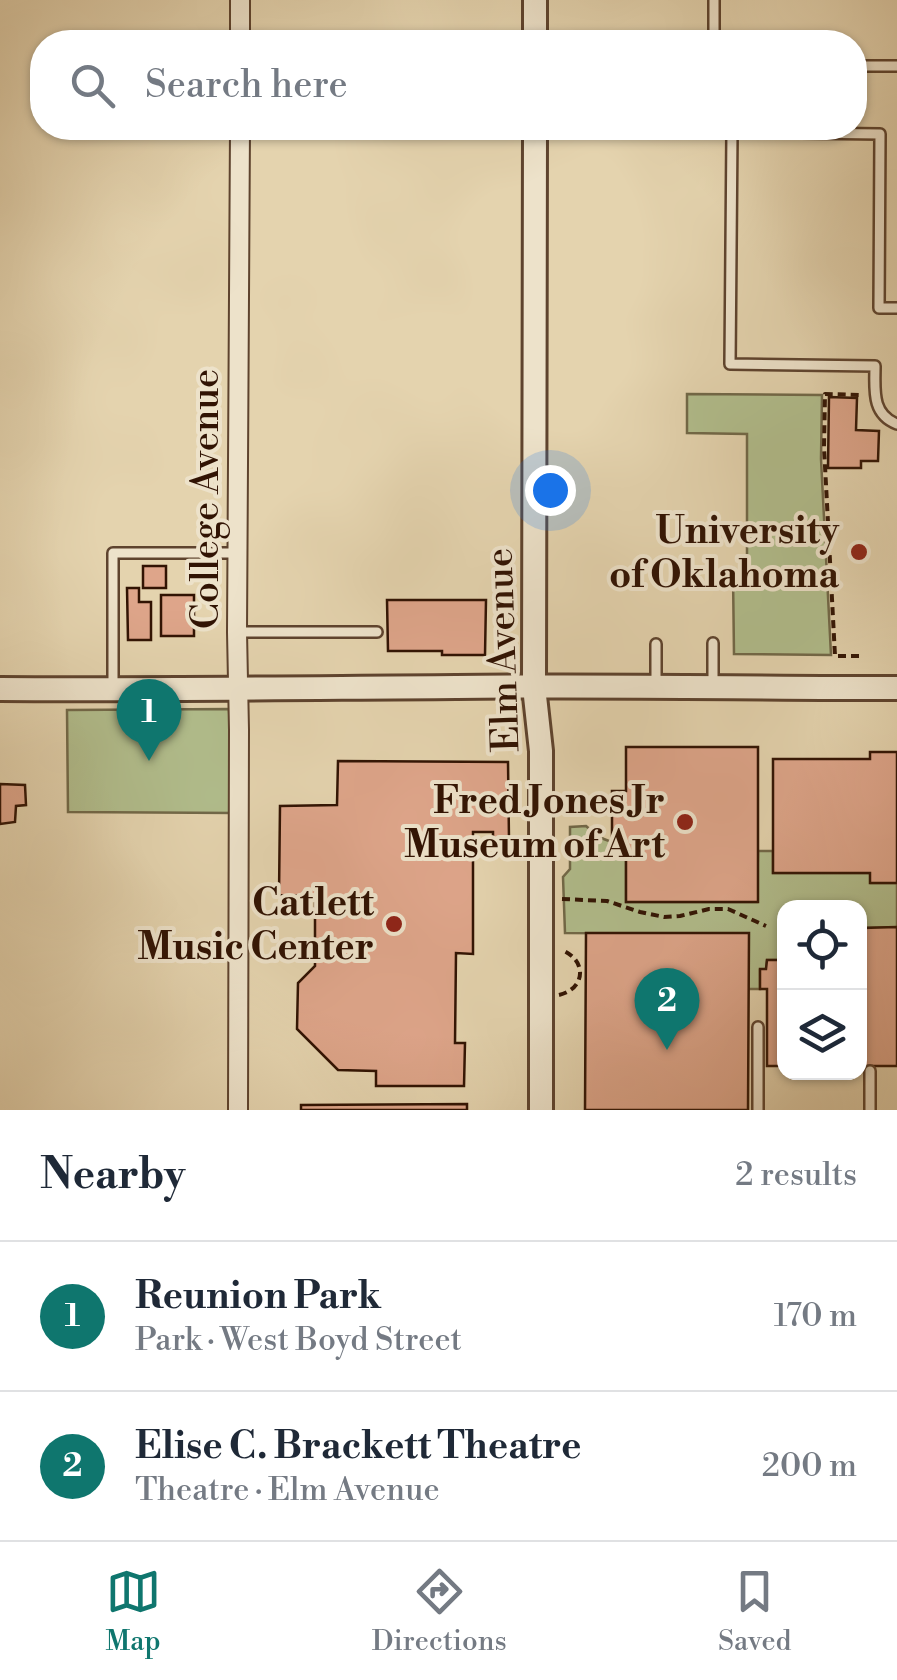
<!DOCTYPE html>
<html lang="en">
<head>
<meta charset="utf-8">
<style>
  :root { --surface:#fff; --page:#f2f2f3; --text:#1f2937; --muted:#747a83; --line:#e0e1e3; --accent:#0f766e }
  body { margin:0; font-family:"Libre Bodoni",serif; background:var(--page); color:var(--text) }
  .controls { position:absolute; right:30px; bottom:30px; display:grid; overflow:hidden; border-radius:20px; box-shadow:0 2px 8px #0004 }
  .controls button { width:90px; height:90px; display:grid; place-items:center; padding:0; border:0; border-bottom:2px solid var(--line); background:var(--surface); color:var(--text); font:50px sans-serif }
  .you { position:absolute; left:550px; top:490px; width:35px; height:35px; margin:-25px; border:8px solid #fff; border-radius:50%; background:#1a73e8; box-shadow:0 0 0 15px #1a73e833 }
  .badge { display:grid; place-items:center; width:65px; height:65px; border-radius:50%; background:var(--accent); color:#fff; font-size:32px; font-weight:700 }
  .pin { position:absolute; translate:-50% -82px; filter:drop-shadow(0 2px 5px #0008) }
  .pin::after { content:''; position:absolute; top:52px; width:35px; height:30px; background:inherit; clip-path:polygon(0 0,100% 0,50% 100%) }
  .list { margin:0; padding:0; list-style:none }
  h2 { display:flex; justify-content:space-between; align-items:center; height:130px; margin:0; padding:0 40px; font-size:42px }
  h2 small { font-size:32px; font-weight:400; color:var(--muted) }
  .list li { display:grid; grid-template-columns:65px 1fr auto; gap:30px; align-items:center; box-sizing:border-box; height:150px; padding:0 40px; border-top:2px solid var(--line) }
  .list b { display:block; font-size:38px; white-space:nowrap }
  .list p { margin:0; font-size:32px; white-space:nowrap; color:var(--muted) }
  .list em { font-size:32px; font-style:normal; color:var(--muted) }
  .icon { flex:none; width:55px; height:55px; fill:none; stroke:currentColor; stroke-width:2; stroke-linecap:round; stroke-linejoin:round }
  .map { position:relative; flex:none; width:897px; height:1110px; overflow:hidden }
  .search { position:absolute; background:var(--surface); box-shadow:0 2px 8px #0004; left:30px; right:30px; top:30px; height:110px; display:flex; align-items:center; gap:25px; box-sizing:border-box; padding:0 35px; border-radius:40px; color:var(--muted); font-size:38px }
  .sheet { height:430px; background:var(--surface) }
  nav { display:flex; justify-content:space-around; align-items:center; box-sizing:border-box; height:140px; border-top:2px solid var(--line); background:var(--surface); font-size:28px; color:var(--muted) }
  nav a { display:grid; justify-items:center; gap:5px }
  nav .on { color:var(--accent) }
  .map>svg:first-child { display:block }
  .green { fill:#b1bd8c; stroke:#716848; stroke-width:2.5 }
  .building { fill:#dea58a; stroke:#311303; stroke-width:2.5 }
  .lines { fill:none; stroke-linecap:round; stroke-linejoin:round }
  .service-casing { stroke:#5e432e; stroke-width:14 }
  .minor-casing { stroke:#5e432e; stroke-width:22 }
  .tertiary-casing { stroke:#5e432e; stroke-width:28 }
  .path { stroke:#311303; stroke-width:4; stroke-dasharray:8 5; stroke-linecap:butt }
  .service { stroke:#ede2ca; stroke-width:9 }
  .minor { stroke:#ede2ca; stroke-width:18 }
  .tertiary { stroke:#ede2ca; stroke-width:22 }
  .poi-dot { fill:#8f2418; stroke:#ede2ca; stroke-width:4 }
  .labels { text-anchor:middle; stroke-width:8; stroke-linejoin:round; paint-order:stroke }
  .street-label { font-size:38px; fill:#311303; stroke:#ede2ca }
  .poi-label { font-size:38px; font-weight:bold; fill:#311303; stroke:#ede2ca; text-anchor:end }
</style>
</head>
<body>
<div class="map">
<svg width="897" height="1110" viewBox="0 0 897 1110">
  <rect width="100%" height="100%" fill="#e4d3ae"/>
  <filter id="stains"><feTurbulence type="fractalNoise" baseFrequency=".002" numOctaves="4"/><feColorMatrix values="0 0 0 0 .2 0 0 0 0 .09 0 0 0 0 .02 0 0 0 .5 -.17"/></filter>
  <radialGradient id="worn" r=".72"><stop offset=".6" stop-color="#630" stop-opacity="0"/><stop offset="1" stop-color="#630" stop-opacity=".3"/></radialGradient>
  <path class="green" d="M687,394L822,395L821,459L831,655L734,654L733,575L747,574V434L687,433Z
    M229,709L234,813L68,812L67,710Z
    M586,826C599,838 607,843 626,843V902H757L758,851H773V873H870L871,883H897V927L863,928V945H860V908H784V960H767L766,969L760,970V989H748V934L565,933L563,877L570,869V827Z"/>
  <path class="building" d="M829,397L857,398L856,430L879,431L878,461H861V468H828Z
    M143,566H166V588H143Z
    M127,588H139V602H151V640H128Z
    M161,595H194V636H161Z
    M387,600H486L485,655H442V651H388Z
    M626,747H758V902H626V843H612V791H626Z
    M870,752H897V883H870V873H773V759H870Z
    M338,761L508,762L509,840H493V832H473V954L456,953L455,1043H465L464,1086H376V1071L338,1070L297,1029L298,983L315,966V896L279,895L280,806L337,805Z
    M0,784L25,785L26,805L16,806L15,822L0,824Z
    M897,927V1066H860V945H863L862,928Z
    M586,933H749L748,1110H585Z
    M767,960H784V1066H767V989H760V969H766Z
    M467,1104V1110H301V1105Z"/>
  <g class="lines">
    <defs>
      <path id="service" d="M714,0V42
        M854,66H897
        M897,308H879L880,134L732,132L730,364L875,366C875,389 871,414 897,424
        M237,632H377
        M713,643V684
        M656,644V684
        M113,687V553H237
        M758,1027V1110
        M870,1071V1110"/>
      <path id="minor" d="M240,42V0
        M238,1110L239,730L237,632L240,128"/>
      <path id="tertiary" d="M535,42V0
        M535,128L534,687L541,751V1110
        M0,689C152,690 304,688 456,687C603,685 750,688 897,688"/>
    </defs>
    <use href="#service" class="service-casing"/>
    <use href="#minor" class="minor-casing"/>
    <use href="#tertiary" class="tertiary-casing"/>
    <path class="path" d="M859,656H835L824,447L825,394L860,395
      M562,899L607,901L640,912L664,917L680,916L709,909H728L766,926
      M559,995C585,989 588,961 562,950"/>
    <use href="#service" class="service"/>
    <use href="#minor" class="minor"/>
    <use href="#tertiary" class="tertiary"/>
  </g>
  <g class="poi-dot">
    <circle cx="859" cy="552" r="10"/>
    <circle cx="685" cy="822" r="10"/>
    <circle cx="394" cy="924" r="10"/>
  </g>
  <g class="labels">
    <g class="street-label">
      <text transform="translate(205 499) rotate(-90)" y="13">College Avenue</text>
      <text transform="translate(502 650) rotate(-92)" y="13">Elm Avenue</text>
    </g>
    <g class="poi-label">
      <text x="839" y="543">University<tspan x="839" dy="44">of Oklahoma</tspan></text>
      <text x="665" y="813">Fred Jones Jr<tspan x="665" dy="44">Museum of Art</tspan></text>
      <text x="374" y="915">Catlett<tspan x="374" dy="44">Music Center</tspan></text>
    </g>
  </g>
  <rect width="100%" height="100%" filter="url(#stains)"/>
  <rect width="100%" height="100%" fill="url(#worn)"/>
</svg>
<div class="controls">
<button><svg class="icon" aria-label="locate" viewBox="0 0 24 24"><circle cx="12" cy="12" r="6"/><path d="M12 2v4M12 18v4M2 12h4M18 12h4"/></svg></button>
<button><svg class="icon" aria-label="layers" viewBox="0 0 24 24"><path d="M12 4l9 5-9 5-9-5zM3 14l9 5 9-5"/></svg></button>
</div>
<div class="you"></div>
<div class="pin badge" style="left:149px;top:761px">1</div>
<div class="pin badge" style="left:667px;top:1050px">2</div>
<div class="search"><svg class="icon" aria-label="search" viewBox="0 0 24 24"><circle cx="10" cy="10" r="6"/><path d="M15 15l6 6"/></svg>Search here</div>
</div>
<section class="sheet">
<h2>Nearby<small>2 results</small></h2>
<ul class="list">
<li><span class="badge">1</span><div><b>Reunion Park</b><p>Park · West Boyd Street</p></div><em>170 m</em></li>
<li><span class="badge">2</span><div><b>Elise C. Brackett Theatre</b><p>Theatre · Elm Avenue</p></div><em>200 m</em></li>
</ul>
</section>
<nav>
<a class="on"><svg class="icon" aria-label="map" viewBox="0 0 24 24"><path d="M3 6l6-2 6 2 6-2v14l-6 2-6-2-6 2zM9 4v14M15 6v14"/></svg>Map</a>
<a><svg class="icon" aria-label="directions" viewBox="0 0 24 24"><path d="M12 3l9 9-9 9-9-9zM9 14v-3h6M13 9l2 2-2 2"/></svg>Directions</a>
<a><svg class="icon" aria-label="saved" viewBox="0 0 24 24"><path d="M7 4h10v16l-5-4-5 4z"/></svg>Saved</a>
</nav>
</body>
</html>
